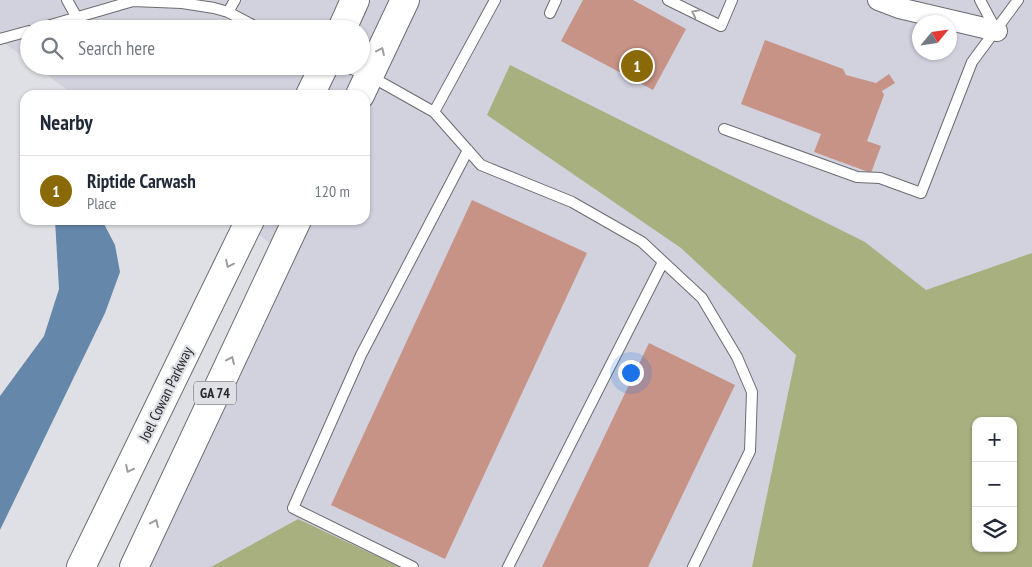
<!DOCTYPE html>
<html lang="en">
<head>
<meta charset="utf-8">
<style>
  :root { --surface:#fff; --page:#f2f2f3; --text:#1f2937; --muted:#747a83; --line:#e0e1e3; --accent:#8a6908 }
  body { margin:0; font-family:"PT Sans Narrow",sans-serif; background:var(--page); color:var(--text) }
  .controls { position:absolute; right:15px; bottom:15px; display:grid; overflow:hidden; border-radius:10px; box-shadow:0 1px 4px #0004 }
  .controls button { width:45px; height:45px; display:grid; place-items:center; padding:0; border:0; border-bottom:1px solid var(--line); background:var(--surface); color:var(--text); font:25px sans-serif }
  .compass { position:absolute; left:912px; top:15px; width:45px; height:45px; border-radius:50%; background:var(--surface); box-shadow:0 1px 4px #0004; rotate:61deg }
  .you { position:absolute; left:630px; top:372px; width:18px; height:18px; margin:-12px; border:4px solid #fff; border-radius:50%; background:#1a73e8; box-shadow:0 0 0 8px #1a73e833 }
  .badge { display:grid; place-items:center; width:32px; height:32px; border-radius:50%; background:var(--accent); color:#fff; font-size:16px; font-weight:700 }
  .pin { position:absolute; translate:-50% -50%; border:2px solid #fff; box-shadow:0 1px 5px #0006 }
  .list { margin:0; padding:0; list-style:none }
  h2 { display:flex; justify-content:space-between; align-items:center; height:65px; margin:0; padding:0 20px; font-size:21px }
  h2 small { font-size:16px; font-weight:400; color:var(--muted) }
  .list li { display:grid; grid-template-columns:32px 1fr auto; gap:15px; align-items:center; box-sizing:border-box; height:70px; padding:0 20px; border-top:1px solid var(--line) }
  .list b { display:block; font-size:19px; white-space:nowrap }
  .list p { margin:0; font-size:16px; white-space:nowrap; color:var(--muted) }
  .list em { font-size:16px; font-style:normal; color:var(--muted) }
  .icon { flex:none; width:28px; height:28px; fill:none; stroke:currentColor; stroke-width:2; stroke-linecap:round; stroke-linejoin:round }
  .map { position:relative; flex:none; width:1032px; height:567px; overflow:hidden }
  .search { position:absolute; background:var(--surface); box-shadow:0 1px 4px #0004; left:20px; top:20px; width:350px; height:55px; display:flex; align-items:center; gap:12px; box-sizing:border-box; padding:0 18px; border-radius:28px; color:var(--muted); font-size:19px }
  .panel { position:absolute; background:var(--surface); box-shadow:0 1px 4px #0004; left:20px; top:90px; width:350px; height:135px; border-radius:15px }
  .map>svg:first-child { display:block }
  .built { fill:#d1d2de; fill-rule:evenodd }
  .forest { fill:#a8b080; fill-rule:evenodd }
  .water { fill:#6587aa }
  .building { fill:#c79387 }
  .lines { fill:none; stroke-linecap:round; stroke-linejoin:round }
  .lane-casing { stroke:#6b6c70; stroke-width:12 }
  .street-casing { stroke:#6b6c70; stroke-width:22 }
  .primary-casing { stroke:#6b6c70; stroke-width:30 }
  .lane { stroke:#fff; stroke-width:10 }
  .street { stroke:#fff; stroke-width:20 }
  .primary { stroke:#fff; stroke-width:28 }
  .oneway { stroke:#9d9d9e }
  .labels { text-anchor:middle; stroke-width:4.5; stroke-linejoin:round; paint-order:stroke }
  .shield { fill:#dfe0e5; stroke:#5d5e61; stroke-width:1 }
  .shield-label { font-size:14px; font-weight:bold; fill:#252628 }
  .street-label { font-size:15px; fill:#252628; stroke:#dfe0e5 }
</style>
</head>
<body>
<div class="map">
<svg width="1032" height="567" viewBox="0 0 1032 567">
  <rect width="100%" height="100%" fill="#dfe0e5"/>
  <path class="built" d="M0,0H1032V253L828,325L780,567H134L275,247L240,220H365V95H74L35,66H361V29H29V61L0,40ZM920,22H950V52H920Z"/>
  <path class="forest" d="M510,65L865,242L926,290L1032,253V567H752L796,355L681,248L487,115ZM976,421H1013V548H976Z
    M298,519L400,567H211Z"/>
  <path class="water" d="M55,220H102L115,245L120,272L105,313L0,530V396L44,336L59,289Z"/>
  <path class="building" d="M583,0H633L686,29L653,90L561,41Z
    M765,40L843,69L846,75L876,83L889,74L895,83L882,91L884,95L867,141L881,146L871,173L814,152L821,134L741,104Z
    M472,200L587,253L445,559L331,505Z
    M649,343L735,385L648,567H542Z"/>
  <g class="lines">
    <defs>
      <path id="lane" d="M67,0L76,16
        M668,0L721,26L732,0
        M980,0L996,30
        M228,12L235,0
        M550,13L556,0
        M37,29L133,1L182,3L214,8L228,12L260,29
        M0,39L29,31
        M344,66L370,76L434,112L481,165L572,202L642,242L702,298L737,357L752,392L750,451L693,567
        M434,112L495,0
        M724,129L857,177L880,178L921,193L972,62L1018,0
        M413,567L293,508L361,355L468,150
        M508,567L663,262"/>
      <path id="street" d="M878,0L899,8L997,31"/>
      <path id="primary" d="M342,29L355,0
        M310,95L324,66
        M360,95L405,0
        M81,567L250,220
        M134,567L297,220"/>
    </defs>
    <use href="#lane" class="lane-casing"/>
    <use href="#street" class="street-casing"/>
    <use href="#primary" class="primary-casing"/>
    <use href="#lane" class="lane"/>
    <use href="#street" class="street"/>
    <use href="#primary" class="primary"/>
  </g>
  <defs><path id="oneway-chevron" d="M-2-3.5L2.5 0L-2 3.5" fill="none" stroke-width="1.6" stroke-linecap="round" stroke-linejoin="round" transform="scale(1.25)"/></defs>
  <g class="oneway">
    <use href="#oneway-chevron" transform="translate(695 13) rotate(-154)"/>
    <use href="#oneway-chevron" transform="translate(381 51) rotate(-65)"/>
    <use href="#oneway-chevron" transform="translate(229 264) rotate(116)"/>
    <use href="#oneway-chevron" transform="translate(231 360) rotate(-65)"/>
    <use href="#oneway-chevron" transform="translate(129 469) rotate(116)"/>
    <use href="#oneway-chevron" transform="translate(155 523) rotate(-65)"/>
  </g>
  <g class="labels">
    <rect class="shield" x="194" y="381.5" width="42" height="23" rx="4"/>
    <g class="shield-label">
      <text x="215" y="398">GA 74</text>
    </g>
    <g class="street-label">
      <text transform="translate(166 394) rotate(-64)" y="5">Joel Cowan Parkway</text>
    </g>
  </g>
</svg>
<div class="controls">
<button>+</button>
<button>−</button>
<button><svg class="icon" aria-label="layers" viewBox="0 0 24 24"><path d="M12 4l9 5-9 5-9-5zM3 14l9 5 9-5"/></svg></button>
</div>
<svg class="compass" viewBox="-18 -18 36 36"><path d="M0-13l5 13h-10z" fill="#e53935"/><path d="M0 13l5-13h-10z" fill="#747a83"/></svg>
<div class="you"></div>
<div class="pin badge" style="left:637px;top:66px">1</div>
<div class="search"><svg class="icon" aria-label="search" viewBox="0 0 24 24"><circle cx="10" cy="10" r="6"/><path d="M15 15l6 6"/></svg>Search here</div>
<section class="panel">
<h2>Nearby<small></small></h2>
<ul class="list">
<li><span class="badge">1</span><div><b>Riptide Carwash</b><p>Place</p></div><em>120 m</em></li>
</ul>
</section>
</div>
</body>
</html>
